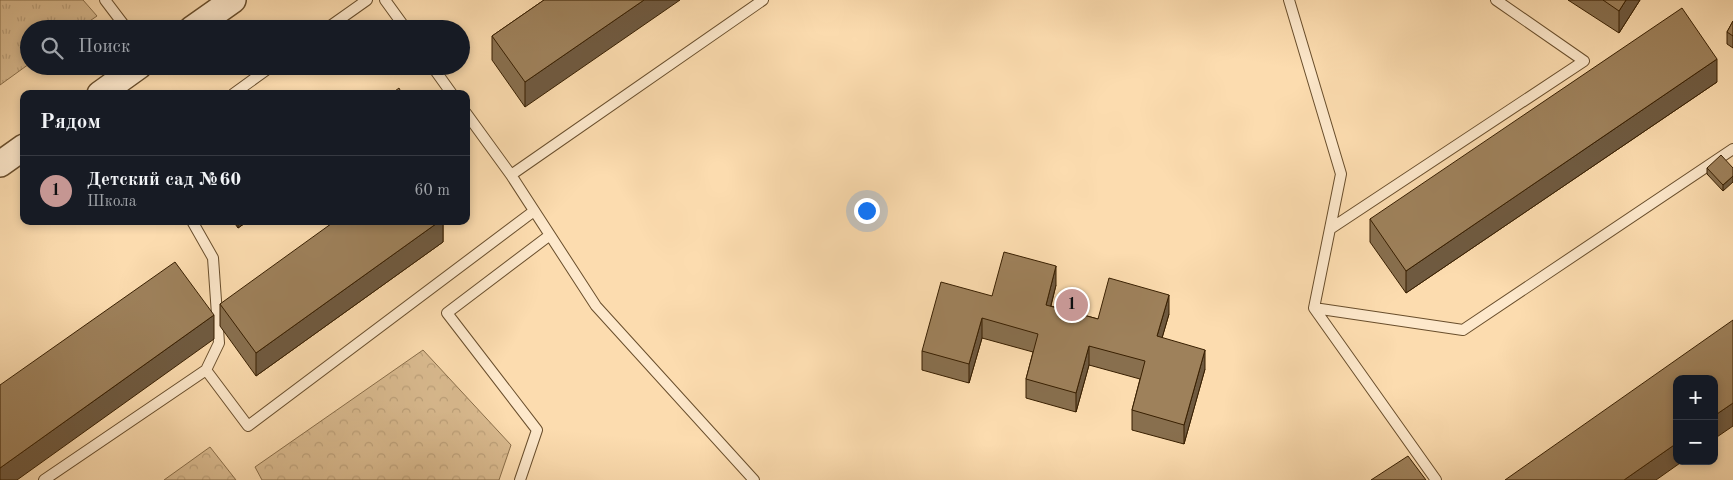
<!DOCTYPE html>
<html lang="ru">
<head>
<meta charset="utf-8">
<style>
  :root { --surface:#171b24; --page:#242831; --text:#f1f3f6; --muted:#9ea1a6; --line:#363941; --accent:#c59692 }
  body { margin:0; font-family:"Old Standard TT",serif; background:var(--page); color:var(--text) }
  .controls { position:absolute; right:15px; bottom:15px; display:grid; overflow:hidden; border-radius:10px; box-shadow:0 2px 8px #0003 }
  .controls button { width:45px; height:45px; display:grid; place-items:center; padding:0; border:0; border-bottom:1px solid var(--line); background:var(--surface); color:var(--text); font:25px sans-serif }
  .you { position:absolute; left:866px; top:210px; width:18px; height:18px; margin:-12px; border:4px solid #fff; border-radius:50%; background:#1a73e8; box-shadow:0 0 0 8px #1a73e833 }
  .badge { display:grid; place-items:center; width:32px; height:32px; border-radius:50%; background:var(--accent); color:#111; font-size:16px; font-weight:700 }
  .pin { position:absolute; translate:-50% -50%; border:2px solid #fff; box-shadow:0 1px 5px #0006 }
  .list { margin:0; padding:0; list-style:none }
  h2 { display:flex; justify-content:space-between; align-items:center; height:65px; margin:0; padding:0 20px; font-size:21px }
  h2 small { font-size:16px; font-weight:400; color:var(--muted) }
  .list li { display:grid; grid-template-columns:32px 1fr auto; gap:15px; align-items:center; box-sizing:border-box; height:70px; padding:0 20px; border-top:1px solid var(--line) }
  .list b { display:block; font-size:19px; white-space:nowrap }
  .list p { margin:0; font-size:16px; white-space:nowrap; color:var(--muted) }
  .list em { font-size:16px; font-style:normal; color:var(--muted) }
  .icon { flex:none; width:28px; height:28px; fill:none; stroke:currentColor; stroke-width:2; stroke-linecap:round; stroke-linejoin:round }
  .map { position:relative; flex:none; width:1733px; height:480px; overflow:hidden }
  .search { position:absolute; background:var(--surface); box-shadow:0 2px 8px #0003; left:20px; top:20px; width:450px; height:55px; display:flex; align-items:center; gap:12px; box-sizing:border-box; padding:0 18px; border-radius:28px; color:var(--muted); font-size:19px }
  .panel { position:absolute; background:var(--surface); box-shadow:0 2px 8px #0003; left:20px; top:90px; width:450px; height:135px; border-radius:10px }
  .map>svg:first-child { display:block }
  .grass { fill:url(#grass-tufts); stroke:#8a6e49 }
  .park { fill:url(#park-crowns); stroke:#8a6e49 }
  .lines { fill:none; stroke-linecap:round; stroke-linejoin:round }
  .service-casing { stroke:#694e2c; stroke-width:12 }
  .tertiary-casing { stroke:#694e2c; stroke-width:28 }
  .service { stroke:#fde8cb; stroke-width:10 }
  .tertiary { stroke:#fde8cb; stroke-width:25 }
  .wall { fill:#886f4e; stroke:#381f01 }
  .shaded-wall { fill:#6f5a40; stroke:#381f01 }
  .building { fill:#9e815b; stroke:#381f01 }
</style>
</head>
<body>
<div class="map">
<svg width="1733" height="480" viewBox="0 0 1733 480">
  <defs>
    <pattern id="grass-tufts" width="24" height="20" patternUnits="userSpaceOnUse" patternTransform="scale(1.25)"><rect width="24" height="20" fill="#dbbc91"/><path d="M3 7l-1-3M5 7V3M7 7l1-3M15 17l-1-3M17 17v-4M19 17l1-3" fill="none" stroke="#bda17b"/></pattern>
    <pattern id="park-crowns" width="20" height="18" patternUnits="userSpaceOnUse" patternTransform="scale(1.25)"><rect width="20" height="18" fill="#dbbc91"/><path d="M2 6a3 3 0 1 1 6 0M12 15a3 3 0 1 1 6 0" fill="none" stroke="#bda17b"/></pattern>
  </defs>
  <rect width="100%" height="100%" fill="#fcdcaf"/>
  <filter id="stains"><feTurbulence type="fractalNoise" baseFrequency=".004" numOctaves="4"/><feColorMatrix values="0 0 0 0 .2 0 0 0 0 .09 0 0 0 0 .02 0 0 0 .5 -.17"/></filter>
  <radialGradient id="worn" r=".72"><stop offset=".6" stop-color="#630" stop-opacity="0"/><stop offset="1" stop-color="#630" stop-opacity=".3"/></radialGradient>
  <path class="grass" d="M0,0H83L97,16L78,29H29V64L0,85Z"/>
  <path class="park" d="M423,350L511,445L499,480H262L255,467Z
    M210,447L236,480H164Z"/>
  <g class="lines">
    <defs>
      <path id="service" d="M105,0L127,29
        M385,0L406,29
        M1289,0L1341,174L1314,308L1436,480
        M326,29L367,0
        M432,66L452,94
        M233,94L272,66
        M466,113L511,175L596,306L754,480
        M511,175L763,0
        M1330,229L1584,61L1496,0
        M1314,308L1463,330L1733,149
        M206,370L248,426L534,211
        M44,480L206,370L219,343L213,258L192,221
        M520,480L537,430L447,313L550,235"/>
      <path id="tertiary" d="M192,29L233,0
        M100,94L139,66
        M0,164L24,147"/>
    </defs>
    <use href="#service" class="service-casing"/>
    <use href="#tertiary" class="tertiary-casing"/>
    <use href="#service" class="service"/>
    <use href="#tertiary" class="tertiary"/>
  </g>
  <path class="wall" d="M544,0L525,107L492,60V36Z
    M1568,0H1640L1619,33Z
    M1733,21V48L1727,44V32Z
    M1717,82L1406,293L1370,242V219Z
    M1707,168H1733L1723,191L1707,174Z
    M233,221H248L238,228Z
    M443,221V242L256,376L220,326V304Z
    M1056,285L1051,306L1098,319L1169,314L1162,338L1205,369L1184,444L1132,430V410L1140,379L1089,365L1076,412L1026,398V379L1033,352L982,338L969,383L922,370V351L992,296Z"/>
  <path class="shaded-wall" d="M644,0H680L525,107V82Z
    M1626,0H1640L1619,33V11Z
    M1717,59V82L1406,293V271Z
    M1733,176V182L1723,191V185Z
    M238,221H248L238,228Z
    M440,221H443V242L256,376V353Z
    M1056,266V285L1046,324V305Z
    M1169,295V314L1157,355V336Z
    M214,315V339L17,480H0V468Z
    M982,318V338L969,383V364Z
    M1089,346V365L1076,412V393Z
    M1205,350V369L1184,444V425Z
    M1733,403V426L1714,439V416Z
    M1677,443V461H1683L1656,480H1624Z"/>
  <path class="building" d="M544,0H644L525,82L492,36Z
    M1603,0H1626L1619,11Z
    M1682,8L1717,59L1406,271L1370,219Z
    M1733,21V36L1727,32Z
    M399,88L402,94H391Z
    M1721,155L1733,168V176L1723,185L1707,168Z
    M335,221H440L256,353L220,304Z
    M1004,252L1056,266L1046,305L1098,319L1109,278L1169,295L1157,336L1205,350L1184,425L1132,410L1145,361L1089,346L1076,393L1026,379L1038,334L982,318L969,364L922,351L941,282L992,296Z
    M175,262L214,315L0,468V385Z
    M1733,320V403L1714,416V379H1677V443L1624,480H1505Z
    M1408,456L1426,480H1371Z"/>
  <rect width="100%" height="100%" filter="url(#stains)"/>
  <rect width="100%" height="100%" fill="url(#worn)"/>
</svg>
<div class="controls">
<button>+</button>
<button>−</button>
</div>
<div class="you"></div>
<div class="pin badge" style="left:1072px;top:305px">1</div>
<div class="search"><svg class="icon" aria-label="search" viewBox="0 0 24 24"><circle cx="10" cy="10" r="6"/><path d="M15 15l6 6"/></svg>Поиск</div>
<section class="panel">
<h2>Рядом<small></small></h2>
<ul class="list">
<li><span class="badge">1</span><div><b>Детский сад №60</b><p>Школа</p></div><em>60 m</em></li>
</ul>
</section>
</div>
</body>
</html>
